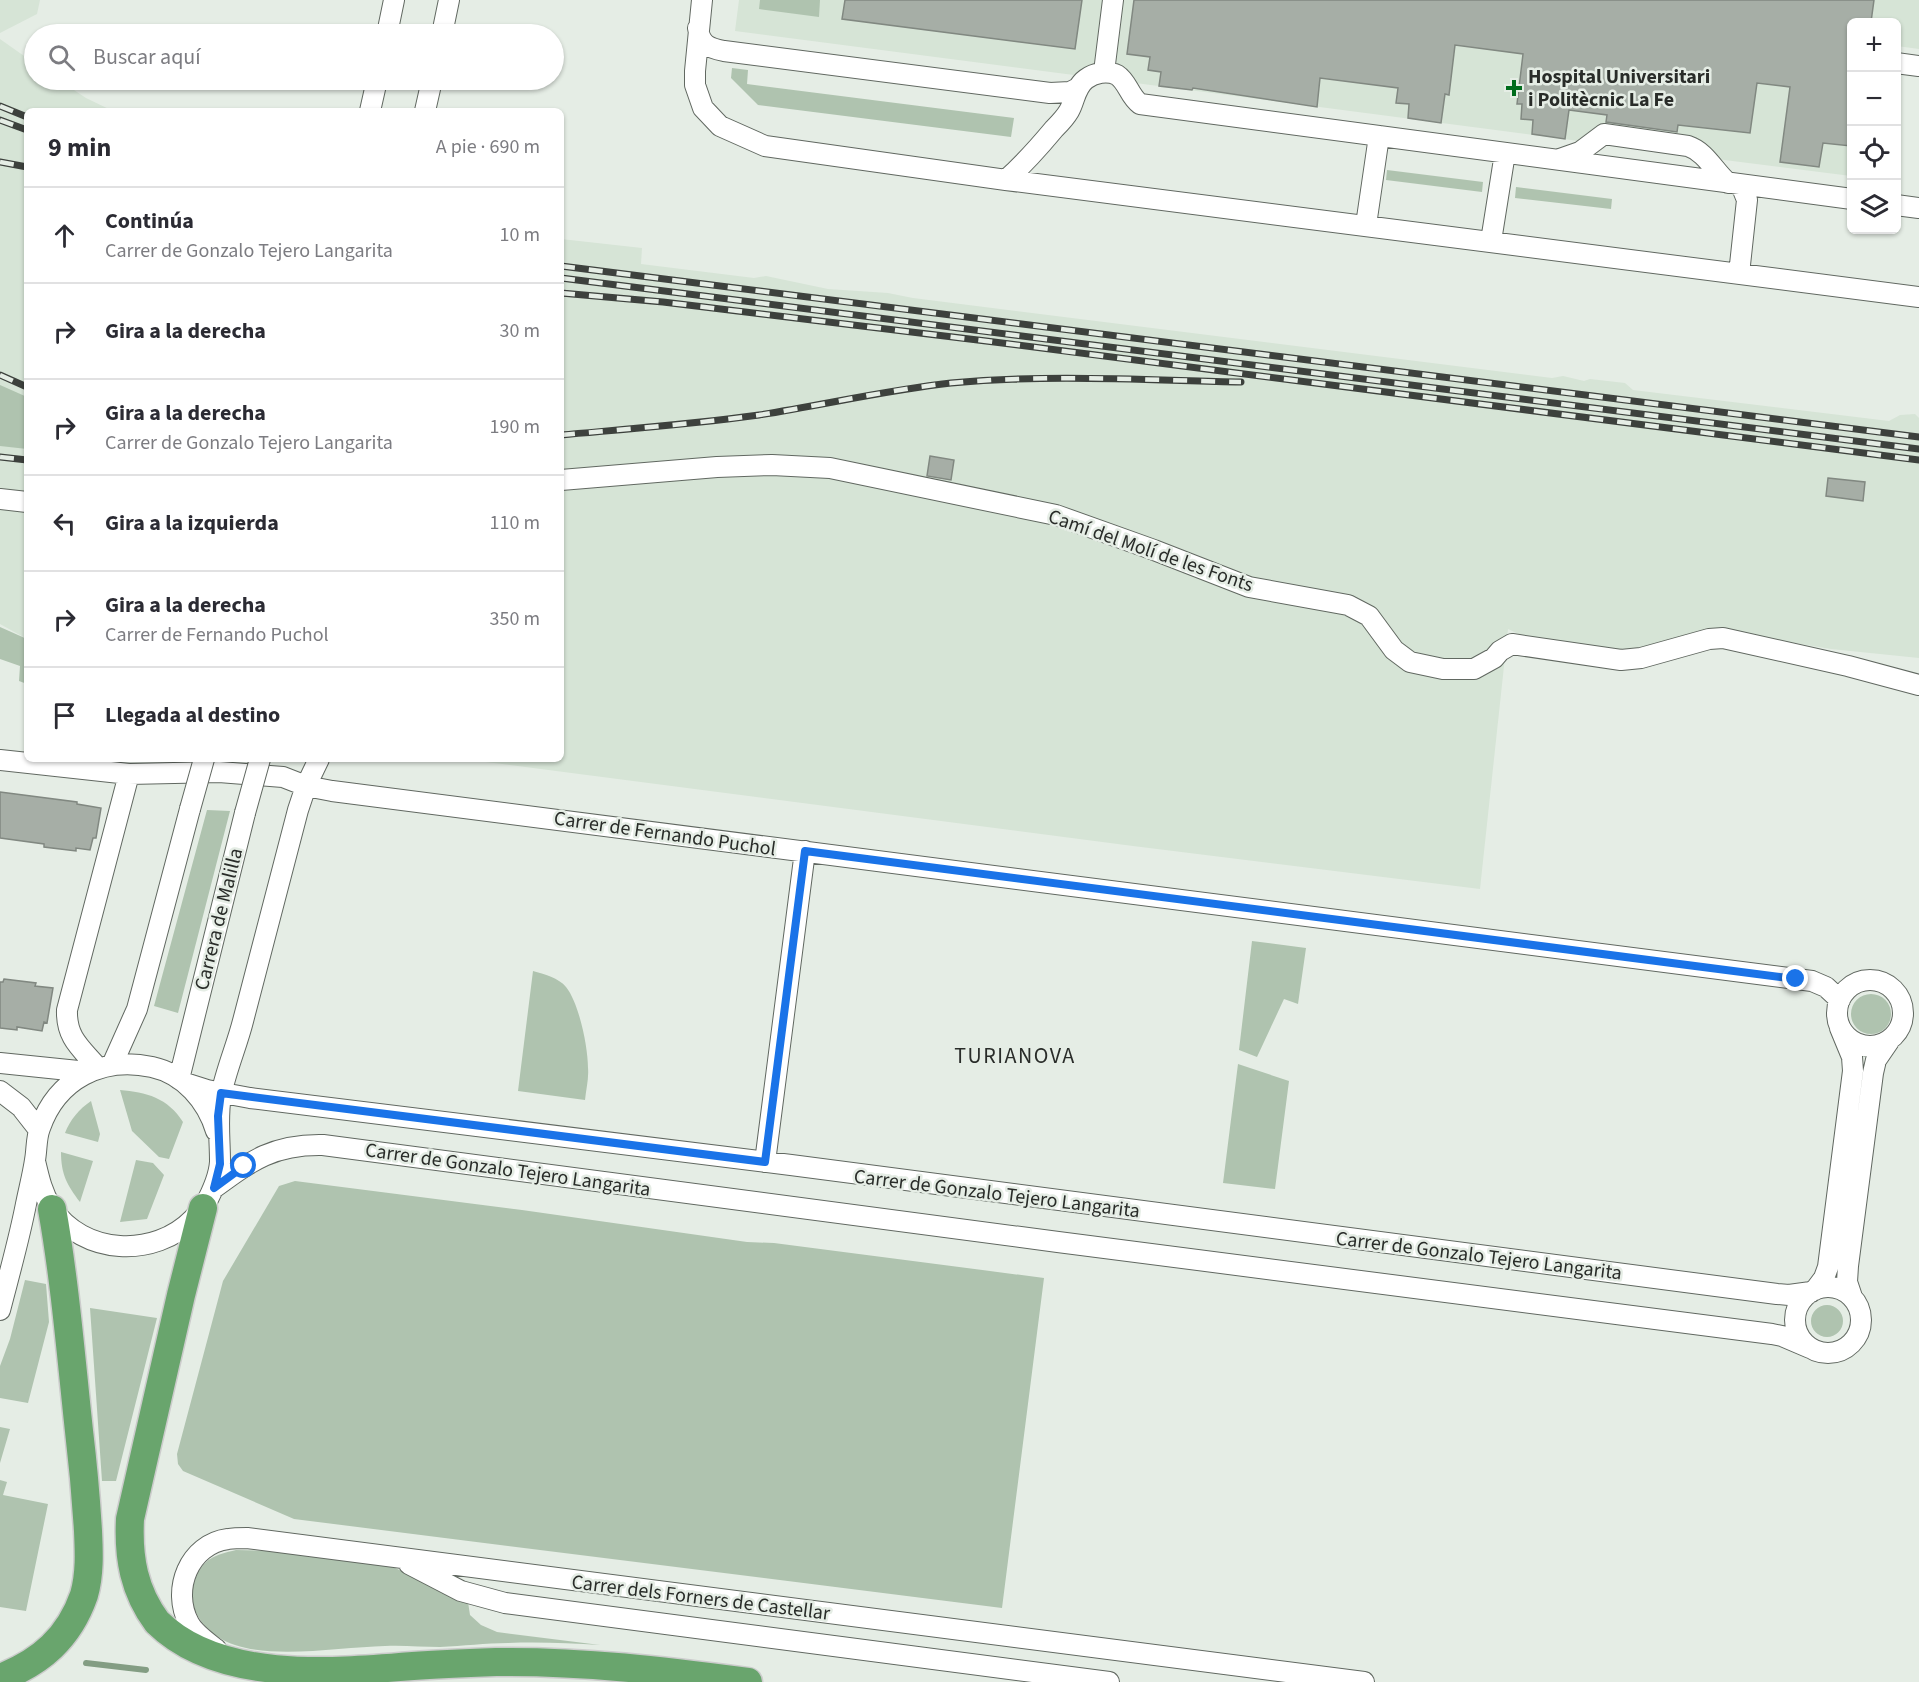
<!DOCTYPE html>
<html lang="es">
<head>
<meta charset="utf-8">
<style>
  :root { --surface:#fff; --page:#f7f7f7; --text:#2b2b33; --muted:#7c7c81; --line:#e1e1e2 }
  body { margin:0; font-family:"Source Sans 3",sans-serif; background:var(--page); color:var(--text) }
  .controls { position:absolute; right:18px; top:18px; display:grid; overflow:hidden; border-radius:9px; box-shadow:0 2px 4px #0004 }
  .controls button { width:54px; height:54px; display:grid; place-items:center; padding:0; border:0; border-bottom:2px solid var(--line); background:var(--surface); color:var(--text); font:30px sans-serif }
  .stop { position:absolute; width:18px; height:18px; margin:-14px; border:4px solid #1a73e8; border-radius:50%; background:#fff }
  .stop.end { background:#1a73e8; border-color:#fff; box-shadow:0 2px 6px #0008 }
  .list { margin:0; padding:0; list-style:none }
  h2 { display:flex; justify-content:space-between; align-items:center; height:78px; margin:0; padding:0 24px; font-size:26px }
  h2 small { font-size:20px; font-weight:400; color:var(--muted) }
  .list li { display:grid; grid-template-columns:39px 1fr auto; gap:18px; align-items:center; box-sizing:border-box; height:96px; padding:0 24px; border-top:2px solid var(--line) }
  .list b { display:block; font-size:22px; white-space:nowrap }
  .list p { margin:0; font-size:20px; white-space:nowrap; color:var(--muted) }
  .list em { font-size:20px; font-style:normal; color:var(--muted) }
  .icon { flex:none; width:33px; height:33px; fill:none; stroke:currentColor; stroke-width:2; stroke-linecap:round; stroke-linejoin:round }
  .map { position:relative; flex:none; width:1919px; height:1682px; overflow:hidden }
  .search { position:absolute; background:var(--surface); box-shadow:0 2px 4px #0004; left:24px; top:24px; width:540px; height:66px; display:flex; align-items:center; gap:15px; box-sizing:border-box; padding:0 21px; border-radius:33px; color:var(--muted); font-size:22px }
  .panel { position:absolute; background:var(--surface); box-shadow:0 2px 4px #0004; left:24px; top:108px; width:540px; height:654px; border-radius:9px }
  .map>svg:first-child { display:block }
  .built { fill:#d6e4d6 }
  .green { fill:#afc3af }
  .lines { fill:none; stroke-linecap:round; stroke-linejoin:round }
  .stream { stroke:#839d83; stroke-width:6 }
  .building { fill:#a6aea6; stroke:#818881; stroke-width:1.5 }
  .minor-casing { stroke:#616861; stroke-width:22 }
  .highway-casing { stroke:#ccc; stroke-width:31 }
  .minor { stroke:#fff; stroke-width:20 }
  .highway { stroke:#69a56d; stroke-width:28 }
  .rail-casing { stroke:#3d413d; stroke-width:7 }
  .rail { stroke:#e5ede5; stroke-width:4.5; stroke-dasharray:14; stroke-linecap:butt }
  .minor-bridge-casing { stroke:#616861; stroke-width:22; stroke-linecap:butt }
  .minor-bridge { stroke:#fff; stroke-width:20 }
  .route { stroke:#1a73e8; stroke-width:8 }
  .poi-dot { fill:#006c1c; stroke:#e5ede5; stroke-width:2 }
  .labels { text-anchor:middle; stroke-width:5; stroke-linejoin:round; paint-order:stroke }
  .poi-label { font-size:20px; font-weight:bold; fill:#292c29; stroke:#e5ede5; text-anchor:start }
  .street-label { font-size:20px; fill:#292c29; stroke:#e5ede5 }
  .quarter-label { font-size:22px; letter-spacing:1.5px; fill:#292c29; stroke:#e5ede5 }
</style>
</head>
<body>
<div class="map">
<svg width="1919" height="1682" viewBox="0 0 1919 1682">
  <rect width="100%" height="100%" fill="#e5ede5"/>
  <path class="built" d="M0,0H40L37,14L0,33Z
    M739,0H1919V49L1897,46L1896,22H1852L1851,176L1590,143L1565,139L735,31Z
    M0,39L34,63V80H59L86,98L113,111H27V639L0,624Z
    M561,239L642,248L641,264L754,278L766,276L828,289L888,293L913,298L1552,378L1563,376L1584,381L1590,379L1625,383L1633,390L1889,421L1900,415L1915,414L1919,418V658L1831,649L1723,631L1637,651H1611L1527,638L1508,629L1480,889L1133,846L463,759H561Z"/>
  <path class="green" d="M760,0H820L819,17L759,9Z
    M732,68L748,70L747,84L1014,118L1011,137L758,105L731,78Z
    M1387,170L1483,182L1482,192L1386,180Z
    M1516,187L1612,199L1611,209L1515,198Z
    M0,385L27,397V449L0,446Z
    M0,627L27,639V684L19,681L20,666L0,659Z
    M207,810L230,811L178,1013L154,1006Z
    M1252,941L1306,948L1298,1004L1284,999L1257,1057L1239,1050Z
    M533,971C544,974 559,978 566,987C579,1003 588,1047 588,1068C589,1078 586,1090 585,1100L518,1091Z
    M1851 1014a20 20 0 1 1 40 0a20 20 0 1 1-40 0Z
    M1238,1064L1289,1081L1275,1189L1223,1183Z
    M120,1090C146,1092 168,1098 183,1122L169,1159L159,1157L132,1131Z
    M91,1101L100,1134L98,1142L65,1133C70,1120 79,1109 91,1101Z
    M61,1152L93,1161L80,1202C67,1185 61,1174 61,1152Z
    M136,1160L153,1163L164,1175L147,1219L120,1222Z
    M295,1181L522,1210L747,1242L774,1243L1044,1278L1002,1608L294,1519L183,1471L178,1464L177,1454L223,1281L279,1186Z
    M25,1280L46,1284L49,1322L28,1403L0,1398V1366L10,1339Z
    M1811 1321a16 16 0 1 1 32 0a16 16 0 1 1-32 0Z
    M90,1308L157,1318L116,1481H102Z
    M0,1427L10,1429L0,1463Z
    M0,1480L7,1482L3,1495L48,1504L26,1611L0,1607Z
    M236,1550L273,1551L393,1567L468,1602L470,1615L481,1625L497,1632L600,1645C569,1643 539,1642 508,1643C486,1643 463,1646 440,1647C422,1647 403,1645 385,1646C342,1647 276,1659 235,1645C208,1636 184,1610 195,1580C203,1558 215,1555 236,1550Z"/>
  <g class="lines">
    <path class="stream" d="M86,1663L146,1670"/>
  </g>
  <path class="building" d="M845,0H1082L1075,49L842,19Z
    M1134,0H1874L1871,22H1851V146L1823,143L1819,167L1780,162L1790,87L1757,83L1750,133L1678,125L1677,132L1606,122L1607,115L1569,110L1565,139L1532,134L1533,120L1521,119L1522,104H1517L1523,54L1455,45L1449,95L1445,94L1441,123L1408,118L1409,104L1396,103L1398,88L1320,78L1317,107L1193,88L1192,90L1159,86L1161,72L1148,70L1150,57L1127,54Z
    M930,456L954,460L951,480L927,476Z
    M1828,478L1865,482L1863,501L1826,496Z
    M0,792L77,802V804L101,808L96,838H93L90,850L76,848V851L44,847V844L0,838Z
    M4,979L36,983L35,986L53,988L47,1023L44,1022L42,1031L17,1027V1030L0,1028V982H3Z"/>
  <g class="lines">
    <defs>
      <path id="minor" d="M702,0L695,71V85L703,108L720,126L765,146L1006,180L1919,297
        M698,28C700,45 709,48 724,51L1050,93L1070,92L1078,88
        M387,34L394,0
        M442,34L449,0
        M1896,63L1919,66
        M1104,72L1113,0
        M370,111L377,80
        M425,111L432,80
        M1560,159L1580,152L1604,134L1688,146C1706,152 1714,171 1728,183
        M1006,180C1024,164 1039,147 1054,129C1059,124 1065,118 1069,111C1075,101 1075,87 1086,79C1094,73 1107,70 1117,75C1128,82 1129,96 1140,104L1852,199
        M1896,205L1919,208
        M1366,225L1379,136
        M1491,241L1505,153
        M1739,274L1747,200L1741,185
        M561,480L717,467L772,465L830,468L1056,515L1154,550L1249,587L1348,605L1369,616L1394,650L1410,662L1443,669H1474L1494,658L1500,651L1512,644L1621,660L1641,658L1709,639L1723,638L1848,666L1919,685
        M0,499L27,502
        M0,760L129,774L219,772L283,777L306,786L332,791L1812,981L1826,987L1840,1000
        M1837 1013a33 33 0 1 1 66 0a33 33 0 1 1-66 0Z
        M0,1063L88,1072
        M112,1065L137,1009L190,809
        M98,1068C81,1048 66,1038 67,1010L129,774
        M179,1079L245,813
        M185,1083L207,1090L250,1098L791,1165L1777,1294L1789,1295L1811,1292
        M0,1091L21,1107L39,1130
        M35,1161C39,1178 42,1192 51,1207C83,1256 155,1258 193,1219C198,1214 202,1210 205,1205C212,1192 219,1177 220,1162C220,1139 217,1118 221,1095C226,1070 237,1045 243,1021C261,951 280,880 298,810L306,786L319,759
        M765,1162L805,851
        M214,1188C252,1160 274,1144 323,1145L1058,1242L1772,1334L1782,1336L1810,1348
        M1795 1320a33 33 0 1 1 66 0a33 33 0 1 1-66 0Z
        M1815,1290L1824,1278L1828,1267L1853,1071L1852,1057L1840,1028
        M1852,1297L1847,1282L1848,1266L1873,1073L1876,1060L1889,1041
        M0,1310C9,1275 19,1240 26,1204C29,1189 33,1174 35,1160C37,1149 36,1138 40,1128C57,1079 102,1056 152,1067C184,1074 207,1101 216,1131
        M409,1564L461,1591L505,1603L1109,1682
        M216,1649C207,1642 194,1633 189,1623C171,1590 189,1544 228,1539C234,1538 240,1538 247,1538L1364,1682"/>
      <path id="highway" d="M203,1208L181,1295L130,1519C128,1558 134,1591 157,1622C218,1682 328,1673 413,1666C442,1664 471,1663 499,1662C583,1661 665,1671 748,1682
        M0,1678C41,1662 69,1638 84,1595C90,1574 89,1552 88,1531C86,1498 83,1464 79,1431C71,1357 65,1282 52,1209"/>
    </defs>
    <use href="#minor" class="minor-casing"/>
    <use href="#highway" class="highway-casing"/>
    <use href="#minor" class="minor"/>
    <use href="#highway" class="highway"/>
    <defs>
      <path id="rail" d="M0,106L27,117
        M0,120L27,130
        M0,162L27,167
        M561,266L1919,437
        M561,278L1919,449
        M561,293L663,302L986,341L1919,460
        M0,375L27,387
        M561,435C627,429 694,424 759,415C823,405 887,390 951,383C1048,374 1145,380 1241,382
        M0,457L27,460"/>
    </defs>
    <use href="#rail" class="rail-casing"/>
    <use href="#rail" class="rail"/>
    <defs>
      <path id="minor-bridge" d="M190,809L204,759
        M245,813L260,759"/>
    </defs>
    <use href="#minor-bridge" class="minor-bridge-casing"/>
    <use href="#minor-bridge" class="minor-bridge"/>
  </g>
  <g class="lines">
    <path class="route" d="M244,1166L214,1188L220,1164L218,1116L221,1093L765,1162L805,851L1796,979"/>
  </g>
  <path class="poi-dot" d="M1511 79h6v6h6v6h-6v6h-6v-6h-6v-6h6z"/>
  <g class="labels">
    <g class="poi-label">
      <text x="1528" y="83">Hospital Universitari<tspan x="1528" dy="23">i Politècnic La Fe</tspan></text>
    </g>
    <g class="street-label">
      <text transform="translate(1151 550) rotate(19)" y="7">Camí del Molí de les Fonts</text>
      <text transform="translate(665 833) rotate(8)" y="7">Carrer de Fernando Puchol</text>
      <text transform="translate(218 919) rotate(-76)" y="7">Carrera de Malilla</text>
      <text transform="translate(508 1169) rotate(8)" y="7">Carrer de Gonzalo Tejero Langarita</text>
      <text transform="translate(997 1193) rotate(7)" y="7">Carrer de Gonzalo Tejero Langarita</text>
      <text transform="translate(1479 1255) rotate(7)" y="7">Carrer de Gonzalo Tejero Langarita</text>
      <text transform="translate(701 1597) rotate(7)" y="7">Carrer dels Forners de Castellar</text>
    </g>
    <g class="quarter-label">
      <text x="1015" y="1063">TURIANOVA</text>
    </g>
  </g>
</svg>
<div class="controls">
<button>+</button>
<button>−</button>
<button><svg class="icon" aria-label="locate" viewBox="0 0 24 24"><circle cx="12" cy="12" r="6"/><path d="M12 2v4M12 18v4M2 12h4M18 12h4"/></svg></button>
<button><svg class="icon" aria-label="layers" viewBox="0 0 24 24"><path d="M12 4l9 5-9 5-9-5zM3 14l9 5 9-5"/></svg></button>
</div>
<div class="stop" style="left:244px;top:1166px"></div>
<div class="stop end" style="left:1796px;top:979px"></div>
<div class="search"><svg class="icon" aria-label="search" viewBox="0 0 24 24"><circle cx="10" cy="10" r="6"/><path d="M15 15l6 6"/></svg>Buscar aquí</div>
<section class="panel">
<h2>9 min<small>A pie · 690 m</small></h2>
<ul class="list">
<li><svg class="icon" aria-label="ahead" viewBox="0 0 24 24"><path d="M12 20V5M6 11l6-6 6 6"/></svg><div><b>Continúa</b><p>Carrer de Gonzalo Tejero Langarita</p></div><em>10 m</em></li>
<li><svg class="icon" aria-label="right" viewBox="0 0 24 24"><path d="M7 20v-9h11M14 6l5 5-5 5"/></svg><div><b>Gira a la derecha</b></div><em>30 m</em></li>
<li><svg class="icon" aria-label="right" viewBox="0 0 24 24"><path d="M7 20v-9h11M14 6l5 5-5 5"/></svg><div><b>Gira a la derecha</b><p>Carrer de Gonzalo Tejero Langarita</p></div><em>190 m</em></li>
<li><svg class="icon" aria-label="left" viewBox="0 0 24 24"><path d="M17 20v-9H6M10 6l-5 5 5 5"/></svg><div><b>Gira a la izquierda</b></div><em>110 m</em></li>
<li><svg class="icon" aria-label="right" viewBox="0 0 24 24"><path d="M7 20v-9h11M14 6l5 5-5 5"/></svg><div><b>Gira a la derecha</b><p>Carrer de Fernando Puchol</p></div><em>350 m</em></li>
<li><svg class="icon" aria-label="arrive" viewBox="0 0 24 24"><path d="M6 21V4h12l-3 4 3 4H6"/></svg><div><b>Llegada al destino</b></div></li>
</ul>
</section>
</div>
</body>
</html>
